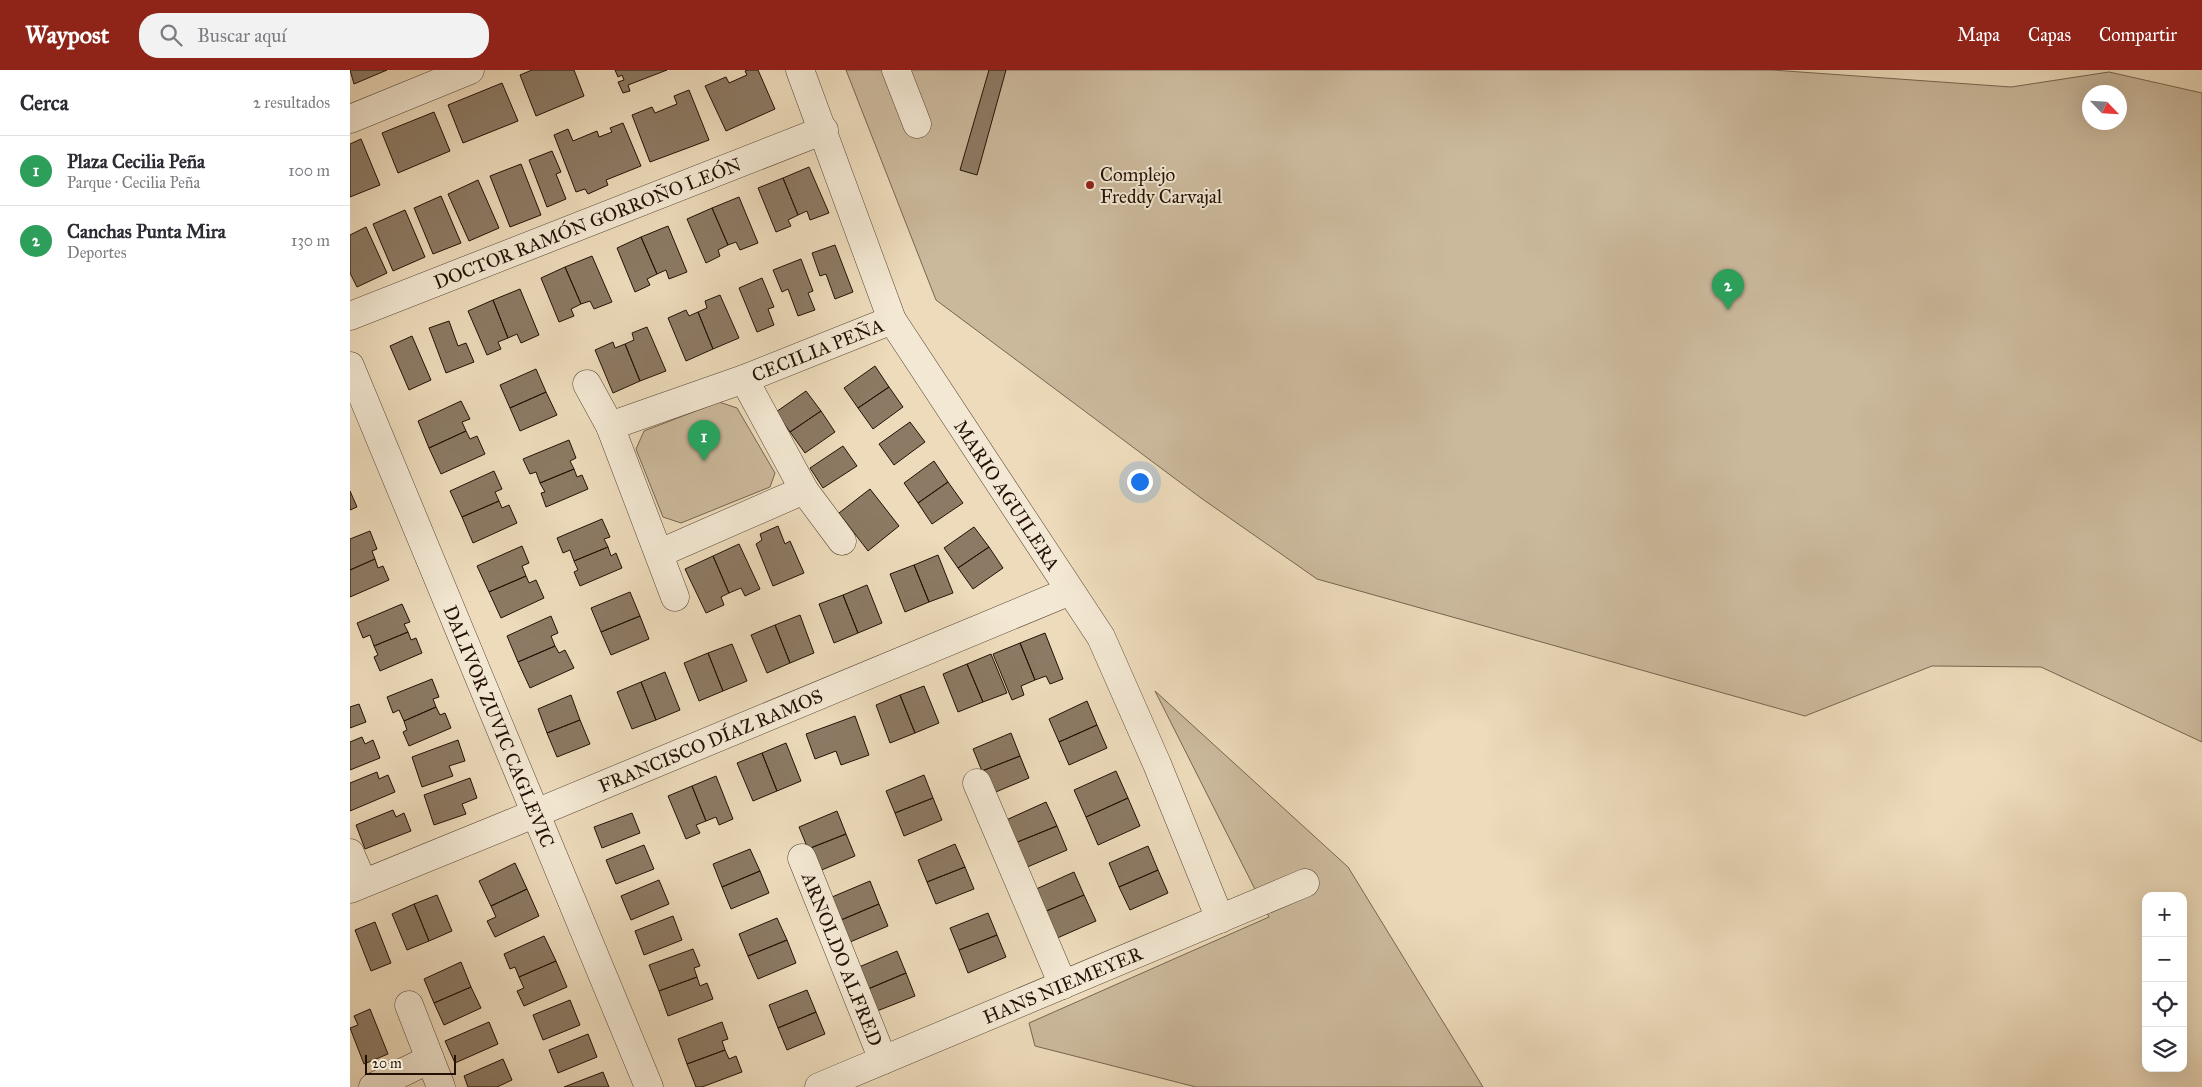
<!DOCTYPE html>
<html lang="es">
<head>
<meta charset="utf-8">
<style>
  :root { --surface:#fff; --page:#f2f2f3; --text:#2b2b33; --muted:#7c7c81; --line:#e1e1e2; --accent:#8f2418 }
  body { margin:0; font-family:"IM FELL Great Primer",serif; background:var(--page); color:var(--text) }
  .controls { position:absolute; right:15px; bottom:15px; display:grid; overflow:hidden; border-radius:10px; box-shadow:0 5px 20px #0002 }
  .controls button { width:45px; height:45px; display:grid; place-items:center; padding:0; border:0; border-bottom:1px solid var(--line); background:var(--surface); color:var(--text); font:25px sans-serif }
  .compass { position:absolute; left:1732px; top:15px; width:45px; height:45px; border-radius:50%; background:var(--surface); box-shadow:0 5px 20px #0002; rotate:115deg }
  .scale { position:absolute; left:15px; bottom:12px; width:91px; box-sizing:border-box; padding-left:5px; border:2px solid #231105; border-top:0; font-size:14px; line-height:18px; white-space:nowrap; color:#231105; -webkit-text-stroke:4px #f3e8d3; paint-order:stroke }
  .you { position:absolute; left:789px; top:411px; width:18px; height:18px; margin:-12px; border:4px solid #fff; border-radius:50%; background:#1a73e8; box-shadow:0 0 0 8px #1a73e833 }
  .badge { display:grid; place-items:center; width:32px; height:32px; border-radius:50%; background:var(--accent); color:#fff; font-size:16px; font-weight:700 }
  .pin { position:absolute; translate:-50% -41px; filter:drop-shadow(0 1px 2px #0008) }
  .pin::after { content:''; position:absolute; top:26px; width:18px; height:15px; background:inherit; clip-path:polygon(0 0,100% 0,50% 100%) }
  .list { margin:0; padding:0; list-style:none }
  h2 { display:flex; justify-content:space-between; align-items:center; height:65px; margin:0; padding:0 20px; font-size:21px }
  h2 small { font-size:16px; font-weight:400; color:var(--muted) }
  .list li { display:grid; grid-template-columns:32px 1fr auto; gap:15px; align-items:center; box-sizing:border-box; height:70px; padding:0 20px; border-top:1px solid var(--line) }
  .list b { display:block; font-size:19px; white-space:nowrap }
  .list p { margin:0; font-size:16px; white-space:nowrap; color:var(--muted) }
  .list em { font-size:16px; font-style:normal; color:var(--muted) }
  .icon { flex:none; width:28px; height:28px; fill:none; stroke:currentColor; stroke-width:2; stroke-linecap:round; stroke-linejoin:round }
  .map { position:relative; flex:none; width:1852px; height:1017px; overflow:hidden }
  header { display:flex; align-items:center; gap:30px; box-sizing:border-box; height:70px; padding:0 25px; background:var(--accent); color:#fff }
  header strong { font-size:24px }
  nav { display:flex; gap:28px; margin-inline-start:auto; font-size:18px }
  .search { width:350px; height:45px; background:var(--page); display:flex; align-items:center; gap:12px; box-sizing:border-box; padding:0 18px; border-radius:20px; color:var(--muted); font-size:19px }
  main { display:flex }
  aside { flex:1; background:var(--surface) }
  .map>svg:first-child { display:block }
  .green { fill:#cbb99c; stroke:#776550; fill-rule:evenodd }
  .building { fill:#8c7a64; stroke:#231105 }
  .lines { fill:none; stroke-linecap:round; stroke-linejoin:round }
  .minor-casing { stroke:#564432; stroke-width:29 }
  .minor { stroke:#f3e8d3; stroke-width:28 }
  .poi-dot { fill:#8f2418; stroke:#f3e8d3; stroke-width:2 }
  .labels { text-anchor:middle; stroke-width:4; stroke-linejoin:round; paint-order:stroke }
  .poi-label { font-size:19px; fill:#231105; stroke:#f3e8d3; text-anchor:start }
  .street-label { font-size:19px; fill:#231105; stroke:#f3e8d3 }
</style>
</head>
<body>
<header>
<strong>Waypost</strong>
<div class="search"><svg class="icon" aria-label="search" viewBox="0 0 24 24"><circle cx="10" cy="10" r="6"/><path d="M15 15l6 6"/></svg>Buscar aquí</div>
<nav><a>Mapa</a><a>Capas</a><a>Compartir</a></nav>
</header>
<main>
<aside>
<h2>Cerca<small>2 resultados</small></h2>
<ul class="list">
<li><span class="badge" style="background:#2e9e5b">1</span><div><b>Plaza Cecilia Peña</b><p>Parque · Cecilia Peña</p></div><em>100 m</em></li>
<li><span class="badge" style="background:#2e9e5b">2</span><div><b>Canchas Punta Mira</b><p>Deportes</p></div><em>130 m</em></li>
</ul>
</aside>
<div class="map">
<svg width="1852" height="1017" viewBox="0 0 1852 1017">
  <rect width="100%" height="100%" fill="#eddbbb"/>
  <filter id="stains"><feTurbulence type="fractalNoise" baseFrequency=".004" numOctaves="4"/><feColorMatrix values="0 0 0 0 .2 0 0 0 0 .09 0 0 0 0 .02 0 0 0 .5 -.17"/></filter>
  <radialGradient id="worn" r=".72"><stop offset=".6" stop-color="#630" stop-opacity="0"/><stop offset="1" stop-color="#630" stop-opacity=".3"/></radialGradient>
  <path class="green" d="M496,0H1422L1661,17L1759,2L1852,23V672L1691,597L1582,596L1455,646L967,509L851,428L586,230ZM1740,22H1770V52H1740Z
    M369,332L387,338L425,403L420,417L331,453L313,447L286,379L294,361Z
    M805,621L998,797L1133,1017H846L685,976L679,953L919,847Z"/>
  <path class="building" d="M0,0H37L4,14Z
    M182,0H224L234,26L186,46L170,5Z
    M265,0H317L278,15L280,21L273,23L268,12L274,10L272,5L268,7Z
    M398,0H408L425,39L376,61L355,16L376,7L379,13L397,5L395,1Z
    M639,0H656L627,105L610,100Z
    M152,13L168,51L113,73L98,35Z
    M339,20L359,70L300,92L282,45L302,37L305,43L327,34L324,26Z
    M84,42L100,81L48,103L32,63Z
    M273,53L291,96L256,110L258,115L238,124L235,119L226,122L204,65L218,59L223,71L247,61L249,67L262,62L260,58Z
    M11,69L30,115L0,127V74Z
    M202,81L211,102L206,104L216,129L197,137L179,90Z
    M171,94L191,145L160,157L140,106Z
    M459,97L479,143L460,150L457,141L448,145L433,108Z
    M433,108L448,145L438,150L441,156L426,162L408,118Z
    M128,110L149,158L119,171L98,124Z
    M91,126L111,173L83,184L64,138Z
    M389,127L408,173L390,180L386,172L378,175L362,138Z
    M362,138L378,175L368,180L370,186L356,193L337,149Z
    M55,140L75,187L43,201L23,154Z
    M318,156L337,202L319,209L316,200L307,204L291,167Z
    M16,157L37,203L7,217L0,203V165Z
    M291,167L307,204L297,209L300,215L285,222L267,178Z
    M485,175L503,222L485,229L476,204L470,206L462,183Z
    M242,186L262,232L244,239L240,231L231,234L215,197Z
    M451,189L463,221L458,223L465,240L448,246L438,219L432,222L423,200Z
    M215,197L231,234L221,239L224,246L209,252L191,208Z
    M412,208L424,237L418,239L424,255L407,262L389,218Z
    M170,219L189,265L171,273L167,264L158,268L143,230Z
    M370,225L389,268L363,279L348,242L357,238L355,231Z
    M143,230L158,268L148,272L151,279L137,285L118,241Z
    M336,240L339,246L348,242L363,279L336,291L318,248Z
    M99,251L108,276L116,273L124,292L96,303L79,258Z
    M297,257L316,301L290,311L275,274L284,270L282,263Z
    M62,266L81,310L59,320L40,276Z
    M263,272L265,278L275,274L290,311L263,323L245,280Z
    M525,296L539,317L508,338L494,318Z
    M186,299L196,322L160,338L150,315Z
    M539,317L553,337L523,359L508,338Z
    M456,321L471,341L440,362L426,342Z
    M196,322L207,345L170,361L160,338Z
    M111,331L120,349L112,352L116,361L79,378L68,351Z
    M471,341L485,362L455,383L440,362Z
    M560,352L575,372L544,395L529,374Z
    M116,361L120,369L127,366L135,384L91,404L79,378Z
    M219,370L226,388L220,391L224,399L190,413L186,402L180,404L173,389Z
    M493,376L507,396L473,418L460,398Z
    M584,391L598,412L568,433L554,413Z
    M224,399L227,407L232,405L238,419L196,437L191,423L195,422L190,413Z
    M144,401L152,419L145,422L149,431L112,447L100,421Z
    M598,412L613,433L582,454L568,433Z
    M520,419L549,456L518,481L489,443Z
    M0,421L7,437L0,440Z
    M149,431L152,438L159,435L167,453L123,473L112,447Z
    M252,449L260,467L254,469L258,477L224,491L220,480L213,483L207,468Z
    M428,456L435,474L440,471L454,503L423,516L406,474L412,470L410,464Z
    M624,457L639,477L608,498L594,478Z
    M20,461L27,479L22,481L25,489L0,500V469Z
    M389,474L410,519L395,526L391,518L379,523L363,486Z
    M172,476L179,493L172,496L176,506L139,522L127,496Z
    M258,477L261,486L266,483L272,498L230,516L224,502L228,500L224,491Z
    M639,477L653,498L623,519L608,498Z
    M588,485L603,523L579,532L564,495Z
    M363,486L379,523L371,527L374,535L356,543L335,499Z
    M25,489L28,498L33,496L39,510L0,527V500Z
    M564,495L579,532L555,542L540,504Z
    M176,506L179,513L186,510L194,528L151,548L139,522Z
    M517,515L532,553L508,563L493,525Z
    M280,522L290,546L251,562L241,538Z
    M493,525L508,563L484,573L469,534Z
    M52,534L60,552L54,554L58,562L24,576L20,565L13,568L7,553Z
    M450,545L464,583L440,593L425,555Z
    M201,546L208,563L201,566L205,576L168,592L157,566Z
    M290,546L299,569L261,585L251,562Z
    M425,555L440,593L417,603L401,565Z
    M58,562L61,570L66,568L72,583L30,601L24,587L28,585L24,576Z
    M695,563L713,609L700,614L696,606L685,610L670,573Z
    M670,573L685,610L671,616L674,625L662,630L643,584Z
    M382,574L397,611L373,621L358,583Z
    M205,576L209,583L215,580L224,598L180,618L168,592Z
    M358,583L373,621L349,631L334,593Z
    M641,584L657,623L633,632L617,594Z
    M617,594L633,632L608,642L593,604Z
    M315,602L330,640L306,650L291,612Z
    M82,609L89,627L83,629L86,637L54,651L49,640L43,643L37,627Z
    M291,612L306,650L282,659L267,622Z
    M574,616L589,653L565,663L550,625Z
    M221,625L230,650L197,663L188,639Z
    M550,625L565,663L540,673L526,635Z
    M737,631L747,655L709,672L699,649Z
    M9,634L16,652L0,658V637Z
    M86,637L90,645L95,643L101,658L59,676L53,662L57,660L54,651Z
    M505,646L519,685L491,695L486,681L465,689L456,664Z
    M230,650L240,674L207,687L197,663Z
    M747,655L757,678L719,695L709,672Z
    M661,663L670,686L632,701L623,679Z
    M12,667L15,674L23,670L30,688L0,700V672Z
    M108,670L115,691L99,696L103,706L72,717L62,687Z
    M436,673L451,711L427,721L412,683Z
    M412,683L427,721L403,731L387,693Z
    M670,686L679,708L641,724L632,701Z
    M766,701L778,728L736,747L724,720Z
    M27,702L29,709L38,705L45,722L0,741V713Z
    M574,705L583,728L545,743L536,721Z
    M366,706L383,749L369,755L366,747L356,751L342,716Z
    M120,708L127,728L112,734L116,744L84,755L74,725Z
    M342,716L356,751L346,755L350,763L336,769L318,726Z
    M583,728L592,750L554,766L545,743Z
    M778,728L790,756L748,775L736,747Z
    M696,732L707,756L665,773L654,751Z
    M43,740L46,747L54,743L61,761L15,779L6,755Z
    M487,741L496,764L458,779L449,757Z
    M282,743L290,763L252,778L244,757Z
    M707,756L717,780L675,798L665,773Z
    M496,764L505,786L467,802L458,779Z
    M605,774L615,797L577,812L568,790Z
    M294,775L304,799L266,814L256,790Z
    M798,776L808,800L769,817L759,793Z
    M400,779L410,801L372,817L363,794Z
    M165,793L177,819L141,836L129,811Z
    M615,797L624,819L586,834L577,812Z
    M808,800L818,823L780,840L769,817Z
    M410,801L419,823L381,839L372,817Z
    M724,802L734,825L694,842L684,820Z
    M309,810L319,834L281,850L271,826Z
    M520,811L529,834L491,850L482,827Z
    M177,819L189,846L145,867L137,851L146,847L141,836Z
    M87,825L102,861L79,871L64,834Z
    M734,825L746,851L705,869L694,842Z
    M64,834L79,871L57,880L42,844Z
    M529,834L538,856L500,872L491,850Z
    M638,843L647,865L609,880L600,858Z
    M323,846L332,870L294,885L285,861Z
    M427,848L437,870L398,886L389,864Z
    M25,852L41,893L21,901L5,860Z
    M647,865L656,887L618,903L609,880Z
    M194,866L206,891L169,907L165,897L160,899L154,884Z
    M437,870L446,893L408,909L398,886Z
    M343,879L350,896L344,898L347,907L309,921L299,895Z
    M547,881L556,903L518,919L509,897Z
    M206,891L217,917L174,936L167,921L174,918L169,907Z
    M111,892L121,917L84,933L74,909Z
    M556,903L565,926L527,941L518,919Z
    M347,907L350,916L357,913L363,929L318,946L309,921Z
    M121,917L131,938L94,955L84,933Z
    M457,920L466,942L428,958L419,935Z
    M220,930L230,955L193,970L183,945Z
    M20,939L38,984L14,994L0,958L8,955L4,946Z
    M466,942L475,964L437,980L428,958Z
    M139,952L148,974L105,993L95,971Z
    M372,952L378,969L372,971L375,980L337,994L328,969Z
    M238,964L247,987L208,1003L199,980Z
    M375,980L379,989L386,986L392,1002L352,1017H346L337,994Z
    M153,989L162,1010L147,1017H118L114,1006Z
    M253,1002L259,1017H214Z"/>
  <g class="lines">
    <defs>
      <g id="minor">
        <path id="s1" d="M450,0L542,250L751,567L807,694L870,849"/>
        <path d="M546,0L567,54"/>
        <path d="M0,49L120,0"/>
        <path id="s2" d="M0,246L474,60"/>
        <path id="s3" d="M0,296L299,1017"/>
        <path d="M394,309L454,420L492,471"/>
        <path d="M237,314L260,356L325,527"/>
        <path id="s4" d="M260,356L394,309L542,250"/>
        <path d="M310,483L454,420"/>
        <path d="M627,713L713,915"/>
        <path d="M0,783L13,813"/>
        <path id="s5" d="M452,788L533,990"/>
        <path id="s6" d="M0,819L162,753L720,521"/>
        <path d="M59,935L80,989"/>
        <path d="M23,1017L80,989L91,1017"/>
        <path id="s7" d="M469,1017L955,813"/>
      </g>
    </defs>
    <use href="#minor" class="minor-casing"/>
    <use href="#minor" class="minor"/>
  </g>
  <circle class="poi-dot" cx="740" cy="115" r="5"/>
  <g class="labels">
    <g class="poi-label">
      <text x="750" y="111">Complejo<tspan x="750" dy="22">Freddy Carvajal</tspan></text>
    </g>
    <g class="street-label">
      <text dy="7" stroke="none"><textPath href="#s2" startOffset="255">DOCTOR RAMÓN GORROÑO LEÓN</textPath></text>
      <text dy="7" stroke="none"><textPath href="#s4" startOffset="221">CECILIA PEÑA</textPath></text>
      <text dy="7" stroke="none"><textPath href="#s1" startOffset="476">MARIO AGUILERA</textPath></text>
      <text dy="7" stroke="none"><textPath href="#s3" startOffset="390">DALIVOR ZUVIC CAGLEVIC</textPath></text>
      <text dy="7" stroke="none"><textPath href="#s6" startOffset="390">FRANCISCO DÍAZ RAMOS</textPath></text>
      <text dy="7" stroke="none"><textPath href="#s5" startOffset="109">ARNOLDO ALFRED</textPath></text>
      <text dy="7" stroke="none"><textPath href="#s7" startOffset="264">HANS NIEMEYER</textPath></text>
    </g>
  </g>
  <rect width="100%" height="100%" filter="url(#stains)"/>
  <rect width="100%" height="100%" fill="url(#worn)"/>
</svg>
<div class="controls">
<button>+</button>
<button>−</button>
<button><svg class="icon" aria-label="locate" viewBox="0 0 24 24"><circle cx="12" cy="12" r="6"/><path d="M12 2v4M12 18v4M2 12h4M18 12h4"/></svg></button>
<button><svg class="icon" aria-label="layers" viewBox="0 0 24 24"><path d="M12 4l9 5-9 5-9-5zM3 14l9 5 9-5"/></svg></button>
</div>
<svg class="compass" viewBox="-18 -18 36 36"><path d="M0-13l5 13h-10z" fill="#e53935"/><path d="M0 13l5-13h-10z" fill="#7c7c81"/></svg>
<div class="scale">20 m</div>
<div class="you"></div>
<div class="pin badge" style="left:354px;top:391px;background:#2e9e5b">1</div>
<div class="pin badge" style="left:1378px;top:240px;background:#2e9e5b">2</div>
</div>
</main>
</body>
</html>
